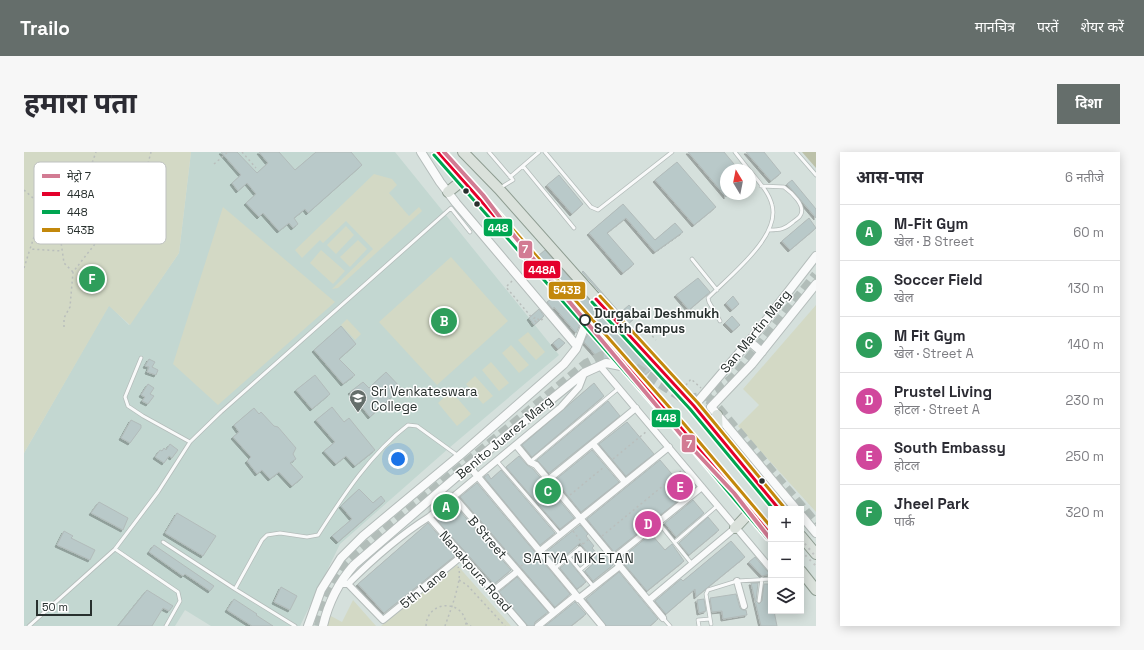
<!DOCTYPE html>
<html lang="hi">
<head>
<meta charset="utf-8">
<style>
  :root { --surface:#fff; --page:#f7f7f7; --text:#2b2b33; --muted:#7c7c81; --line:#e1e1e2; --accent:#656e6b }
  body { margin:0; font-family:"Space Grotesk","Noto Sans Devanagari",sans-serif; background:var(--page); color:var(--text) }
  .controls { position:absolute; right:12px; bottom:12px; display:grid; overflow:hidden; border-radius:0px; box-shadow:0 2px 10px #0003 }
  .controls button { width:36px; height:36px; display:grid; place-items:center; padding:0; border:0; border-bottom:1px solid var(--line); background:var(--surface); color:var(--text); font:20px sans-serif }
  .compass { position:absolute; left:696px; top:12px; width:36px; height:36px; border-radius:50%; background:var(--surface); box-shadow:0 2px 10px #0003; rotate:350deg }
  .scale { position:absolute; left:12px; bottom:10px; width:56px; box-sizing:border-box; padding-left:4px; border:2px solid #28302e; border-top:0; font-size:11px; line-height:14px; white-space:nowrap; color:#28302e; -webkit-text-stroke:3px #fff; paint-order:stroke }
  .you { position:absolute; left:374px; top:307px; width:14px; height:14px; margin:-10px; border:3px solid #fff; border-radius:50%; background:#1a73e8; box-shadow:0 0 0 6px #1a73e833 }
  .badge { display:grid; place-items:center; width:26px; height:26px; border-radius:50%; background:var(--accent); color:#fff; font-size:13px; font-weight:700 }
  .pin { position:absolute; translate:-50% -50%; border:2px solid #fff; box-shadow:0 1px 4px #0006 }
  .list { margin:0; padding:0; list-style:none }
  h2 { display:flex; justify-content:space-between; align-items:center; height:52px; margin:0; padding:0 16px; font-size:17px }
  h2 small { font-size:13px; font-weight:400; color:var(--muted) }
  .list li { display:grid; grid-template-columns:26px 1fr auto; gap:12px; align-items:center; box-sizing:border-box; height:56px; padding:0 16px; border-top:1px solid var(--line) }
  .list b { display:block; font-size:15px; white-space:nowrap }
  .list p { margin:0; font-size:13px; white-space:nowrap; color:var(--muted) }
  .list em { font-size:13px; font-style:normal; color:var(--muted) }
  .icon { flex:none; width:22px; height:22px; fill:none; stroke:currentColor; stroke-width:2; stroke-linecap:round; stroke-linejoin:round }
  .map { position:relative; flex:none; width:792px; height:474px; overflow:hidden; border-radius:0px }
  header { display:flex; align-items:center; gap:24px; box-sizing:border-box; height:56px; padding:0 20px; background:var(--accent); color:#fff }
  header strong { font-size:19px }
  nav { display:flex; gap:22px; margin-inline-start:auto; font-size:14px }
  .intro { display:flex; align-items:center; justify-content:space-between; box-sizing:border-box; height:96px; padding:0 24px }
  h1 { margin:0; font-size:28px }
  .button { padding:10px 18px; border-radius:0px; background:var(--accent); color:#fff; font-size:14px; font-weight:700 }
  main { display:flex; gap:24px; padding:0 24px }
  aside { flex:1; background:var(--surface); border-radius:0px; box-shadow:0 2px 10px #0003 }
  .map>svg:first-child { display:block }
  .built { fill:#c3d7d1 }
  .green { fill:#d3d9c5 }
  .forest { fill:#bcc1a9 }
  .building { fill:#b9c9c9; stroke:#b2bbba; filter:url(#shadow) }
  .lines { fill:none; stroke-linecap:round; stroke-linejoin:round }
  .primary-tunnel { stroke:#b2bdb9; stroke-width:10; stroke-dasharray:10 5; stroke-linecap:butt }
  .service-casing { stroke:#b4bcba; stroke-width:4.5 }
  .minor-casing { stroke:#b4bcba; stroke-width:8 }
  .tertiary-casing { stroke:#b4bcba; stroke-width:10 }
  .primary-casing { stroke:#8e9c91; stroke-width:12 }
  .path { stroke:#b9bebc; stroke-width:1.5; stroke-dasharray:2 3; stroke-linecap:butt }
  .service { stroke:#f9fafa; stroke-width:3 }
  .minor { stroke:#f9fafa; stroke-width:6 }
  .tertiary { stroke:#f9fafa; stroke-width:8 }
  .primary { stroke:#dae1db; stroke-width:10 }
  .rail { stroke:#c3c6c5; stroke-width:2; stroke-dasharray:2 4; stroke-linecap:butt }
  .bus-1-casing { stroke:#fff; stroke-width:6 }
  .bus-2-casing { stroke:#fff; stroke-width:6 }
  .bus-3-casing { stroke:#fff; stroke-width:6 }
  .bus-1 { stroke:#e4002b; stroke-width:3 }
  .bus-2 { stroke:#00a651; stroke-width:3 }
  .bus-3 { stroke:#c3880c; stroke-width:3 }
  .metro-1-casing { stroke:#fff; stroke-width:7 }
  .metro-1 { stroke:#d27b93; stroke-width:4 }
  .bus-dot { fill:#28302e; stroke:#fff; stroke-width:1.5 }
  .stop-dot { fill:#fff; stroke:#28302e; stroke-width:2 }
  .labels { text-anchor:middle; stroke-width:3; stroke-linejoin:round; paint-order:stroke }
  .stop-label { font-size:13px; font-weight:bold; fill:#28302e; stroke:#fff; text-anchor:start }
  .street-label { font-size:13px; fill:#28302e; stroke:#fff }
  .poi-label { font-size:13px; fill:#28302e; stroke:#fff; text-anchor:start }
  .neighbourhood-label { font-size:14px; letter-spacing:1px; fill:#28302e; stroke:#fff }
  .key { fill:#fff; stroke:#bec1c0; stroke-width:1 }
  .key-label { font-size:11px; fill:#28302e }
  .line-badge { stroke:#fff; stroke-width:1.5 }
  .badge-label { font-size:11px; text-anchor:middle; font-weight:bold; fill:#fff }
</style>
</head>
<body>
<header>
<strong>Trailo</strong>
<nav><a>मानचित्र</a><a>परतें</a><a>शेयर करें</a></nav>
</header>
<div class="intro"><h1>हमारा पता</h1><a class="button">दिशा</a></div>
<main>
<div class="map">
<svg width="792" height="474" viewBox="0 0 792 474">
  <defs>
    <filter id="shadow"><feDropShadow dx="-2" dy="2" stdDeviation="0" flood-color="#0004"/></filter>
  </defs>
  <rect width="100%" height="100%" fill="#d5e0dc"/>
  <path class="built" d="M167,0H371L535,203L425,296L316,392L276,474H187L161,458L151,474H0V301L85,153L105,173L155,101Z"/>
  <path class="green" d="M0,0H167L155,101L106,173L85,154L0,301Z
    M350,22L368,27L373,33L365,41L385,64L395,55L398,59L314,136L308,137L349,97L322,69L299,91L296,88L278,106L271,98Z
    M199,55L311,150L194,253L149,212Z
    M322,74L330,83L312,102L303,93Z
    M334,88L343,97L326,115L316,105Z
    M297,98L321,119L309,132L286,111Z
    M427,105L484,169L413,233L355,170Z
    M792,153V360L714,274L735,253L719,237Z
    M323,167L337,182L331,188L317,173Z
    M504,180L521,200L512,208L494,188Z
    M487,193L505,213L495,221L478,201Z
    M467,210L485,231L475,239L458,218Z
    M451,224L469,244L459,252L442,232Z
    M427,239L447,262L433,274L414,251Z
    M433,413L487,474H357Z
    M329,448L352,474H302L305,463L318,470Z"/>
  <path class="forest" d="M778,0H792V16Z"/>
  <path class="building" d="M197,0H213L233,21L244,11L235,0H255L271,18L292,0H327L338,13L284,61L281,57L270,66L274,72L269,76L265,71L255,79L239,61L235,65L222,51L232,42L223,31L214,39L208,31L217,23Z
    M664,0H700L715,18H702V45Z
    M722,0H740L757,21L747,29Z
    M653,10L692,55L670,73L631,28Z
    M535,23L559,52L548,62L523,33Z
    M768,28L792,57V66L763,32Z
    M599,52L631,88L651,71L659,80L631,100L602,66L583,81L610,112L599,121L565,81Z
    M785,66L792,76L766,98L758,89Z
    M521,98L627,218L619,224L514,104Z
    M559,119L596,161L605,153L614,163L604,172L558,120Z
    M674,126L686,140L665,158L652,143Z
    M531,144L556,172L552,181L530,155L529,157L523,150Z
    M709,144L715,152L708,158L702,151Z
    M515,157L520,164L510,173L505,166Z
    M708,164L716,173L709,179L701,171Z
    M317,174L332,192L315,207L331,223L319,232L290,198Z
    M564,182L585,206L576,208L560,190Z
    M535,186L541,191L534,197L529,191Z
    M125,207L131,210L128,215L134,218L132,223L123,220L125,215L121,214Z
    M362,220L377,236L346,265L326,240L339,230L345,236Z
    M291,223L306,242L288,257L272,238Z
    M570,231L580,244L508,305L498,293Z
    M124,232L130,236L126,242L130,244L124,252L118,249L121,245L117,243Z
    M584,249L596,264L525,321L513,308Z
    M308,255L320,270L325,266L351,298L331,314L322,304L312,312L300,299L311,290L292,268Z
    M230,256L235,262L237,260L250,274L254,275L272,296L269,302L272,307L266,311L279,325L268,334L255,320L246,327L238,318L233,322L223,309L227,305L209,285L215,280L210,273Z
    M107,268L117,273V276L106,291L97,286Z
    M603,270L630,302L602,324L575,292Z
    M146,292L154,298L148,306L145,304L140,311L131,305L136,298L138,299L140,296L142,298Z
    M568,298L595,330L557,360L531,328Z
    M495,304L503,313L509,317L550,366L536,377L482,315Z
    M636,308L664,341L590,400L563,367Z
    M477,318L531,381L516,393L460,325L464,322L467,327Z
    M453,331L546,442L531,455L436,345Z
    M335,337L349,351L357,344L361,349L314,390L308,384L328,367L317,354Z
    M669,348L680,361L652,385L641,371Z
    M75,350L104,366L99,378L67,361Z
    M429,351L487,418L470,432L411,366Z
    M153,361L192,384L179,404L141,381Z
    M684,365L695,378L665,403L655,391Z
    M404,371L432,403L360,461L334,432Z
    M556,373L564,382L562,384L570,394L568,396L576,405L580,402L589,413L569,429L561,419L571,410L556,391L532,412L522,400Z
    M40,379L49,384L47,386L71,398L66,408L33,393Z
    M627,382L641,398L648,392L660,409L623,439L596,407Z
    M707,389L721,405L672,445L671,437L642,462L631,449L657,427L659,429Z
    M130,393L190,434L186,439L161,422L159,424L125,400Z
    M731,405L744,420L746,422L738,424L725,410Z
    M545,409L562,430L553,437L536,416Z
    M595,420L634,467L626,474H582L562,447Z
    M493,425L524,460L511,470L510,474H504L475,440Z
    M727,431H734L732,449L735,452L738,449L740,432H747V459H750L753,474H737Z
    M257,435L273,444L266,458L250,450Z
    M123,438L149,454L145,459L139,456L128,474H94Z
    M712,442L716,456L719,458H722L723,463L699,467L698,459L688,460L686,446Z
    M210,447L233,462L232,463L249,474H228L203,458Z
    M680,447L682,459L675,461L673,448Z
    M551,450L562,462L547,474H521Z"/>
  <g class="lines">
    <path class="primary-tunnel" d="M683,247L687,248L792,372
      M295,474C298,454 310,427 323,412C332,403 343,394 353,385L562,212L578,204H593L656,244C661,244 665,245 669,246C685,246 700,234 711,224L792,123"/>
    <defs>
      <path id="service" d="M465,0L489,28L476,36
        M521,0L567,55L574,58L648,0
        M711,0L725,18
        M772,0L792,23
        M499,14L550,76
        M486,25L515,0
        M737,34L760,35C767,40 783,54 776,64C775,66 771,68 769,70C761,77 756,78 746,78
        M668,107L693,138
        M696,169L685,150L684,146C704,125 757,85 748,53C745,40 734,29 726,19
        M117,206L101,245L104,254L119,264L166,290
        M473,309L536,382
        M506,310L595,236
        M634,370L668,412
        M139,390L211,437
        M651,390L693,354
        M545,405L569,434
        M530,417L556,396L567,409L556,418
        M735,449L738,427
        M639,466L646,474
        M687,472L682,442L684,438L713,429L747,427
        M5,474L91,397
        M142,474L156,449L154,440L91,397L134,340L166,290L197,260L427,56L446,80
        M271,474L211,437L238,388L243,383L256,381L283,385L294,383C319,344 347,301 384,273L393,274L433,303
        M675,474L674,468L686,467"/>
      <path id="minor" d="M576,214L747,417
        M569,292L601,330
        M492,293L506,310L512,313L639,466
        M445,314L578,474
        M524,328L612,256
        M430,345L530,461
        M405,365L499,474
        M516,399L645,295
        M590,406L678,335
        M713,429L720,454
        M316,432H324C349,407 375,384 405,365L537,255L555,235L560,222
        M324,432L359,468L439,403
        M469,439L494,419
        M554,447L596,414
        M625,448L711,376
        M514,474L551,444"/>
      <path id="tertiary" d="M397,0L416,30L432,51L553,194
        M725,189L738,200
        M670,254L733,180L792,104
        M772,357L687,255L728,212L792,132
        M777,363L792,381
        M284,474L297,438L317,406L339,384L435,304L540,212L552,197L563,169
        M299,474C304,452 315,430 330,413L445,314L560,221L582,211L602,215"/>
      <path id="primary" d="M414,0L628,245L657,276L747,383
        M439,0L475,37L633,215L670,254L755,357
        M424,40L439,28
        M693,263L694,284
        M711,376L727,359
        M777,384L792,402
        M777,419L792,438"/>
    </defs>
    <use href="#service" class="service-casing"/>
    <use href="#minor" class="minor-casing"/>
    <use href="#tertiary" class="tertiary-casing"/>
    <use href="#primary" class="primary-casing"/>
    <path class="path" d="M218,0L232,16
      M190,12L204,0
      M0,38L26,61H36L66,17L72,0
      M33,62L40,111L49,120
      M10,85L6,97L38,99
      M0,116L6,97
      M488,129L482,135L509,167
      M611,166L632,188
      M512,170L509,167L512,165L516,169L520,166
      M40,175V166L46,155L49,120L85,74L110,54L108,38L121,23L127,0
      M662,233L667,227L677,236
      M589,307L623,279
      M546,343L580,315
      M549,379L559,392
      M578,384L657,319
      M559,392L565,387
      M497,414L511,402
      M435,428L443,433L481,474
      M442,471L447,474
      M402,474C403,447 442,447 442,474
      M421,474C425,462 440,425 434,415"/>
    <use href="#service" class="service"/>
    <use href="#minor" class="minor"/>
    <use href="#tertiary" class="tertiary"/>
    <use href="#primary" class="primary"/>
    <path class="rail" d="M713,339L747,372
      M777,387L792,405
      M777,399L792,414"/>
    <defs>
      <path id="bus-1" d="M414,0L657,276L747,383
        M572,147L670,254L755,357"/>
      <path id="bus-2" d="M410,3L653,279L743,386
        M568,150L666,257L749,357"/>
      <path id="bus-3" d="M421,0L661,273L747,375
        M576,144L674,251L759,354"/>
    </defs>
    <use href="#bus-1" class="bus-1-casing"/>
    <use href="#bus-2" class="bus-2-casing"/>
    <use href="#bus-3" class="bus-3-casing"/>
    <use href="#bus-1" class="bus-1"/>
    <use href="#bus-2" class="bus-2"/>
    <use href="#bus-3" class="bus-3"/>
    <defs>
      <path id="metro-1" d="M420,0L459,43L491,85L669,297L710,341L747,388"/>
    </defs>
    <use href="#metro-1" class="metro-1-casing"/>
    <use href="#metro-1" class="metro-1"/>
  </g>
  <defs>
    <symbol id="university-pin" viewBox="-11 -11 22 30"><path d="M0 17L-7.5 6A9.5 9.5 0 1 1 7.5 6Z" fill="#656e6b" stroke="#fff"/><path d="M0-5L7-2L0 1L-7-2ZM-4 1L0 2.5L4 1V4Q0 6-4 4Z" fill="#fff"/></symbol>
  </defs>
  <g fill-rule="evenodd">
    <use href="#university-pin" x="324" y="236" width="20" height="27"/>
  </g>
  <g class="bus-dot">
    <circle cx="442" cy="39" r="3.5"/>
    <circle cx="453" cy="52" r="3.5"/>
    <circle cx="738" cy="329" r="3.5"/>
  </g>
  <circle class="stop-dot" cx="561" cy="168" r="5"/>
  <g class="labels">
    <g class="stop-label">
      <text x="570" y="166">Durgabai Deshmukh<tspan x="570" dy="15">South Campus</tspan></text>
    </g>
    <g class="street-label">
      <text transform="translate(731 179) rotate(-51)" y="5">San Martin Marg</text>
      <text transform="translate(480 285) rotate(-40)" y="5">Benito Juarez Marg</text>
      <text transform="translate(464 385) rotate(49)" y="5">B Street</text>
      <text transform="translate(452 419) rotate(49)" y="5">Nanakpura Road</text>
      <text transform="translate(399 436) rotate(-39)" y="5">5th Lane</text>
    </g>
    <g class="poi-label">
      <text x="347" y="244">Sri Venkateswara<tspan x="347" dy="15">College</tspan></text>
    </g>
    <g class="neighbourhood-label">
      <text x="555" y="411">SATYA NIKETAN</text>
    </g>
  </g>
  <rect x="10" y="10" width="132" height="82" rx="6" class="key"/>
  <rect x="18" y="22" width="18" height="4" fill="#d27b93"/>
  <rect x="18" y="40" width="18" height="4" fill="#e4002b"/>
  <rect x="18" y="58" width="18" height="4" fill="#00a651"/>
  <rect x="18" y="76" width="18" height="4" fill="#c3880c"/>
  <g class="key-label">
    <text x="43" y="28">मेट्रो 7</text>
    <text x="43" y="46">448A</text>
    <text x="43" y="64">448</text>
    <text x="43" y="82">543B</text>
  </g>
  <g class="line-badge">
    <rect x="459" y="66" width="30" height="19" rx="4" fill="#00a651"/>
    <rect x="494" y="88" width="15" height="19" rx="4" fill="#d27b93"/>
    <rect x="499" y="108" width="38" height="19" rx="4" fill="#e4002b"/>
    <rect x="524" y="129" width="38" height="19" rx="4" fill="#c3880c"/>
    <rect x="627" y="257" width="30" height="19" rx="4" fill="#00a651"/>
    <rect x="657" y="282" width="15" height="19" rx="4" fill="#d27b93"/>
  </g>
  <g class="badge-label">
    <text x="474" y="80">448</text>
    <text x="501" y="101">7</text>
    <text x="518" y="122">448A</text>
    <text x="543" y="142">543B</text>
    <text x="642" y="270">448</text>
    <text x="665" y="296">7</text>
  </g>
</svg>
<div class="controls">
<button>+</button>
<button>−</button>
<button><svg class="icon" aria-label="layers" viewBox="0 0 24 24"><path d="M12 4l9 5-9 5-9-5zM3 14l9 5 9-5"/></svg></button>
</div>
<svg class="compass" viewBox="-18 -18 36 36"><path d="M0-13l5 13h-10z" fill="#e53935"/><path d="M0 13l5-13h-10z" fill="#7c7c81"/></svg>
<div class="scale">50 m</div>
<div class="you"></div>
<div class="pin badge" style="left:422px;top:355px;background:#2e9e5b">A</div>
<div class="pin badge" style="left:420px;top:169px;background:#2e9e5b">B</div>
<div class="pin badge" style="left:524px;top:339px;background:#2e9e5b">C</div>
<div class="pin badge" style="left:624px;top:372px;background:#d1479c">D</div>
<div class="pin badge" style="left:656px;top:335px;background:#d1479c">E</div>
<div class="pin badge" style="left:68px;top:127px;background:#2e9e5b">F</div>
</div>
<aside>
<h2>आस-पास<small>6 नतीजे</small></h2>
<ul class="list">
<li><span class="badge" style="background:#2e9e5b">A</span><div><b>M-Fit Gym</b><p>खेल · B Street</p></div><em>60 m</em></li>
<li><span class="badge" style="background:#2e9e5b">B</span><div><b>Soccer Field</b><p>खेल</p></div><em>130 m</em></li>
<li><span class="badge" style="background:#2e9e5b">C</span><div><b>M Fit Gym</b><p>खेल · Street A</p></div><em>140 m</em></li>
<li><span class="badge" style="background:#d1479c">D</span><div><b>Prustel Living</b><p>होटल · Street A</p></div><em>230 m</em></li>
<li><span class="badge" style="background:#d1479c">E</span><div><b>South Embassy</b><p>होटल</p></div><em>250 m</em></li>
<li><span class="badge" style="background:#2e9e5b">F</span><div><b>Jheel Park</b><p>पार्क</p></div><em>320 m</em></li>
</ul>
</aside>
</main>
</body>
</html>
